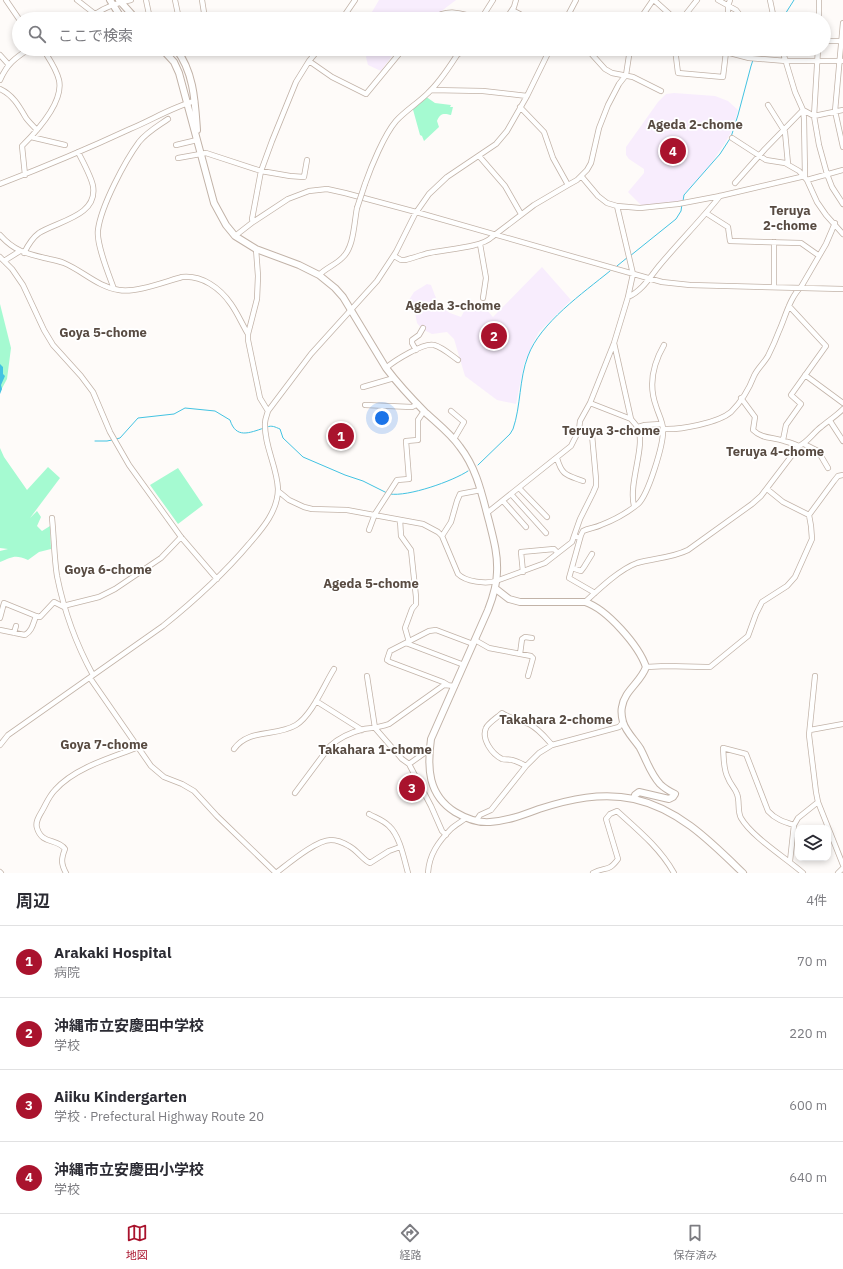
<!DOCTYPE html>
<html lang="ja">
<head>
<meta charset="utf-8">
<style>
  :root { --surface:#fff; --page:#f7f7f7; --text:#2b2b33; --muted:#7c7c81; --line:#e1e1e2; --accent:#a9132d }
  body { margin:0; font-family:"IBM Plex Sans","Noto Sans JP",sans-serif; background:var(--page); color:var(--text) }
  .controls { position:absolute; right:12px; bottom:12px; display:grid; overflow:hidden; border-radius:8px; box-shadow:0 2px 6px #0003 }
  .controls button { width:36px; height:36px; display:grid; place-items:center; padding:0; border:0; border-bottom:1px solid var(--line); background:var(--surface); color:var(--text); font:20px sans-serif }
  .you { position:absolute; left:382px; top:418px; width:14px; height:14px; margin:-10px; border:3px solid #fff; border-radius:50%; background:#1a73e8; box-shadow:0 0 0 6px #1a73e833 }
  .badge { display:grid; place-items:center; width:26px; height:26px; border-radius:50%; background:var(--accent); color:#fff; font-size:13px; font-weight:700 }
  .pin { position:absolute; translate:-50% -50%; border:2px solid #fff; box-shadow:0 1px 4px #0006 }
  .list { margin:0; padding:0; list-style:none }
  h2 { display:flex; justify-content:space-between; align-items:center; height:52px; margin:0; padding:0 16px; font-size:17px }
  h2 small { font-size:13px; font-weight:400; color:var(--muted) }
  .list li { display:grid; grid-template-columns:26px 1fr auto; gap:12px; align-items:center; box-sizing:border-box; height:72px; padding:0 16px; border-top:1px solid var(--line) }
  .list b { display:block; font-size:15px; white-space:nowrap }
  .list p { margin:0; font-size:13px; white-space:nowrap; color:var(--muted) }
  .list em { font-size:13px; font-style:normal; color:var(--muted) }
  .icon { flex:none; width:22px; height:22px; fill:none; stroke:currentColor; stroke-width:2; stroke-linecap:round; stroke-linejoin:round }
  .map { position:relative; flex:none; width:843px; height:873px; overflow:hidden }
  .search { position:absolute; background:var(--surface); box-shadow:0 2px 6px #0003; left:12px; right:12px; top:12px; height:44px; display:flex; align-items:center; gap:10px; box-sizing:border-box; padding:0 14px; border-radius:22px; color:var(--muted); font-size:15px }
  .sheet { height:340px; background:var(--surface) }
  nav { display:flex; justify-content:space-around; align-items:center; box-sizing:border-box; height:56px; border-top:1px solid var(--line); background:var(--surface); font-size:11px; color:var(--muted) }
  nav a { display:grid; justify-items:center; gap:2px }
  nav .on { color:var(--accent) }
  .map>svg:first-child { display:block }
  .education { fill:#f8edfd }
  .green { fill:#a5fad1 }
  .water { fill:#43c3e2 }
  .lines { fill:none; stroke-linecap:round; stroke-linejoin:round }
  .stream { stroke:#43c3e2; stroke-width:1 }
  .minor-casing { stroke:#c2b3a8; stroke-width:6 }
  .major-casing { stroke:#c2b3a8; stroke-width:8 }
  .minor { stroke:#fff; stroke-width:4.5 }
  .major { stroke:#fff; stroke-width:6 }
  .minor-bridge-casing { stroke:#c2b3a8; stroke-width:6; stroke-linecap:butt }
  .minor-bridge { stroke:#fff; stroke-width:4.5 }
  .labels { text-anchor:middle; stroke-width:3.5; stroke-linejoin:round; paint-order:stroke }
  .neighbourhood-label { font-size:13px; font-weight:bold; fill:#584b42; stroke:#fff }
</style>
</head>
<body>
<div class="map">
<svg width="843" height="873" viewBox="0 0 843 873">
  <rect width="100%" height="100%" fill="#fefbf9"/>
  <path class="education" d="M379,0H456L431,19H371L369,17Z
    M369,49H400L394,53L381,71L368,65L366,57Z
    M674,93L715,96L728,101L738,110L734,127L725,143L710,165L684,194L682,202L643,207L628,192L644,173V169L629,159L626,155V147L658,102L666,94Z
    M542,267L571,300L539,332L533,343L524,364L516,404L497,400L465,376L454,339L447,332L432,334L422,329L417,323L415,313L409,300L414,292L427,284L431,285L439,306L450,313L461,317L467,306L475,303L485,308L493,317Z"/>
  <path class="green" d="M425,96L435,103L451,105L450,107H453L451,115C444,113 440,113 437,121L439,127L424,141L422,136L420,135L412,106Z
    M0,304L11,348L7,379L0,392Z
    M0,448L4,457L27,490L48,467L60,478L30,518L37,511L41,517L37,526L42,531L50,526L51,549L39,552L28,560C15,554 12,557 0,562V551L8,549L0,548Z
    M178,468L203,505L178,524L150,485Z"/>
  <path class="water" d="M0,364L3,367V374L5,376L1,385L2,389L0,394Z"/>
  <g class="lines">
    <path class="stream" d="M782,19L794,0
      M754,57L758,49
      M683,201L684,195L720,154L731,137L738,115L751,66L753,60
      M630,256L676,219L681,211L682,204
      M617,266L628,257
      M267,427C272,425 275,427 280,429L283,438L303,457L345,475L363,481L387,493
      M116,439L120,438L138,418L174,414L185,408L215,411L230,420C236,439 249,433 264,428
      M95,441H107L112,440
      M478,465L510,434L513,429C521,406 519,379 528,356C540,323 583,293 610,271
      M390,494C408,497 453,481 468,471"/>
    <defs>
      <path id="minor" d="M6,0L19,19
        M77,0L95,14
        M146,0L150,19
        M175,0L179,19
        M202,0L205,19
        M654,0L675,19
        M718,0L736,10L743,19
        M770,0L774,19
        M512,10L529,19
        M89,19C101,8 116,3 131,0
        M342,19L355,0
        M433,19C445,9 463,12 476,19
        M481,19L493,0
        M506,19L514,7L516,0
        M566,19L576,0
        M640,19L653,0
        M682,19L697,0
        M728,19V6L730,0
        M819,19V0
        M843,23L835,111L843,147
        M824,41H843
        M587,49L605,69L612,73L633,77L661,91
        M672,49L726,52L749,58L786,61H843
        M675,49L678,73L723,77L726,52
        M782,49L795,92L803,110L804,119L805,176
        M818,49L814,116L819,145L827,174L832,187L843,204
        M458,54L473,49
        M0,55L9,65
        M309,61L332,77L366,94L403,49
        M0,80C7,64 15,58 29,49
        M0,89C13,95 19,106 26,118C29,122 33,126 37,130
        M431,90L483,91L527,96
        M768,105L785,132L788,164
        M520,107L544,132L553,158L568,185
        M803,110L814,116L843,110
        M31,137L65,145
        M732,138L766,160L785,163L799,171L807,180L817,202L826,215L843,234
        M176,145L197,140
        M479,156L505,186L521,214
        M178,158L206,153L261,171L290,176L304,177L307,160
        M25,175L22,146C37,131 64,102 59,80C56,68 49,59 43,49
        M582,177L598,196L607,203L617,206L640,208L678,204L720,196L805,176
        M807,180L843,170
        M735,183L765,149L803,110
        M0,184C44,167 87,149 130,129C152,120 172,107 195,101
        M365,184C371,167 384,135 396,121C405,111 418,103 428,93C442,80 451,64 461,49
        M706,213L728,227L730,241L801,243L818,255
        M253,222L252,219L261,171L272,141L296,82L309,61L319,49
        M0,235C15,252 28,254 49,259C54,260 59,261 64,263C83,271 98,287 119,290C136,293 164,282 182,277C202,275 220,288 231,304C238,314 242,324 248,334
        M235,236L253,222L288,199L309,191L327,189L345,193L416,212L662,282L690,285L843,289
        M774,242V286
        M480,244L486,278L483,298
        M256,249L258,276L257,299L248,334V340L260,398L268,411
        M24,253C28,245 32,238 39,233C58,221 98,216 93,186C91,176 83,162 78,152
        M394,256L401,260H405C413,258 421,255 429,253C446,249 481,248 492,237L534,205L568,185L577,180L587,170L591,163L599,128L608,105L619,84L626,75L630,49
        M0,257L12,269L23,285L44,330L53,345L81,376L93,392L110,432L129,465L181,537L217,579
        M4,261L20,251
        M319,275C326,268 335,265 342,258C354,248 354,223 357,208
        M114,289C109,275 96,244 98,230C101,206 125,161 139,142C147,132 158,126 168,119
        M628,297C642,291 650,277 659,266C679,242 701,220 720,196
        M614,343L631,419C633,422 636,424 637,427C647,444 628,482 634,506
        M416,350L412,343V340L419,335L423,328
        M386,368C394,361 424,342 434,345C442,347 451,355 458,360
        M805,375L843,403
        M363,387L394,378
        M741,398L755,417L753,430C762,439 773,437 784,441C789,442 794,444 799,446
        M590,403L631,419
        M365,405L412,407L418,404
        M451,411L464,422L454,439
        M830,421L843,441
        M638,427L645,425L661,424
        M663,429C680,430 718,423 731,412C741,402 749,389 754,376C757,369 764,363 768,356C772,348 776,339 779,331C785,318 790,297 801,287L826,244L835,223
        M783,440L786,425L801,404L791,395L826,346L789,306
        M804,444L818,451L828,468
        M557,458C562,476 567,475 583,481
        M519,488L547,517
        M767,489L783,502L809,515
        M278,491L289,500L304,507L312,509L347,510L423,524L438,532L442,536L458,574C466,582 486,584 496,581L545,563L572,542L574,536
        M511,494L546,533
        M503,501L526,527
        M487,513L571,446L579,430L580,421L590,403L614,343L628,297L633,274L617,206
        M52,518C54,537 54,557 57,576C64,611 76,644 93,675
        M400,520L401,536L411,550L416,597V604L412,609L405,628L409,642
        M369,530L375,514L397,480L409,479L406,441L418,440V420L424,411
        M442,536L451,522L457,501L460,494L481,490
        M577,537L574,536L580,519L593,493L596,486V479L592,435L579,430
        M572,568L581,571L584,567L592,554
        M523,572L521,552L554,549L558,553
        M595,593L569,578L581,535L583,531C589,528 595,528 601,525C614,520 627,513 638,504C648,495 664,444 663,429C663,422 658,413 656,406C648,384 653,364 664,345
        M585,602C599,589 620,569 637,563C654,558 672,558 688,550L752,504L761,496L799,446C808,442 813,433 821,427C828,421 836,416 843,409
        M64,607L67,605L99,597L115,589L161,558L181,537
        M0,618L4,603L36,616L40,617L54,602L64,607
        M0,630L25,635C32,631 33,624 36,616
        M14,633L16,626
        M475,640L489,648L531,656L533,658L528,676
        M406,643L464,665
        M520,654L522,639L525,637L532,638
        M646,667L666,666L706,667H710L748,636L756,614L762,602L787,586L795,577L812,539L811,526L809,515L834,481L838,476L843,475
        M367,676L375,728L402,759L409,764L431,806L442,831L446,835
        M815,676L809,735L816,792L818,802L843,865
        M90,678L151,766L164,777L182,784L194,791L217,816L276,873
        M448,685L443,682L390,662L387,660L390,651L429,631L436,630L473,644
        M316,701L362,730
        M810,730L843,724
        M0,745L8,735L163,626C194,601 222,576 249,544C262,529 278,511 278,489C277,466 264,446 265,423C265,419 267,415 268,411L311,354L377,281L396,252L415,214L429,194L447,177L496,144L507,131L527,96L550,49
        M234,749C249,728 276,737 296,725C312,715 324,685 334,669
        M409,764L430,749
        M526,766C522,764 517,761 512,760C509,759 505,760 502,759C492,754 481,739 486,728C487,724 499,716 502,713C511,719 519,720 529,724C539,729 545,737 552,745
        M295,793L330,746C339,738 352,732 364,729C372,728 381,727 389,724L444,685L455,686
        M369,814C376,818 383,820 389,826C400,836 404,859 408,873
        M476,821L480,815L491,810L526,766L539,753L552,745L619,727L623,722
        M794,825C784,822 775,819 768,811L746,754L723,748C724,758 723,769 728,778C730,784 735,788 737,794C740,801 737,811 741,818C752,837 786,858 803,873
        M790,861L794,825L798,818L818,802
        M0,872L1,873
        M66,873C61,864 61,859 65,849C57,838 42,845 37,828C35,822 39,816 42,811C46,804 49,796 55,790C74,768 112,757 139,747
        M276,873C288,864 316,840 331,840C337,840 344,843 349,846C357,850 363,860 370,863L389,851L400,847
        M428,873C429,855 438,842 451,829C455,825 461,822 466,818
        M593,873C605,866 608,873 618,859L606,819L610,814L617,811C638,830 660,848 674,873
        M838,873L843,868"/>
      <path id="major" d="M110,0L122,19
        M119,0L136,19
        M162,49L174,62L179,73L214,203L226,225L235,236L256,249L299,265L319,275L335,288L343,297L386,368C398,384 412,399 426,413C438,424 451,434 460,447C477,469 482,495 489,521C493,537 498,554 497,572C497,585 493,597 488,610L431,739C427,768 428,795 455,812C465,818 477,823 490,822C507,821 523,815 539,809C570,799 602,792 634,799C679,809 711,842 743,873
        M176,49C194,72 195,102 197,130
        M496,589L509,599L520,602H585C607,609 639,646 646,667C641,682 624,691 622,707C621,711 622,718 623,722C626,732 635,740 640,748C647,761 650,773 660,784C664,788 669,791 675,794L673,797L669,799L639,792L635,795L634,799"/>
    </defs>
    <use href="#minor" class="minor-casing"/>
    <use href="#major" class="major-casing"/>
    <use href="#minor" class="minor"/>
    <use href="#major" class="major"/>
    <defs>
      <path id="minor-bridge" d="M357,208L365,184"/>
    </defs>
    <use href="#minor-bridge" class="minor-bridge-casing"/>
    <use href="#minor-bridge" class="minor-bridge"/>
  </g>
  <g class="labels">
    <g class="neighbourhood-label">
      <text x="695" y="129">Ageda 2-chome</text>
      <text x="790" y="215">Teruya<tspan x="790" dy="15">2-chome</tspan></text>
      <text x="453" y="310">Ageda 3-chome</text>
      <text x="103" y="337">Goya 5-chome</text>
      <text x="611" y="435">Teruya 3-chome</text>
      <text x="775" y="456">Teruya 4-chome</text>
      <text x="108" y="574">Goya 6-chome</text>
      <text x="371" y="588">Ageda 5-chome</text>
      <text x="556" y="724">Takahara 2-chome</text>
      <text x="104" y="749">Goya 7-chome</text>
      <text x="375" y="754">Takahara 1-chome</text>
    </g>
  </g>
</svg>
<div class="controls">
<button><svg class="icon" aria-label="layers" viewBox="0 0 24 24"><path d="M12 4l9 5-9 5-9-5zM3 14l9 5 9-5"/></svg></button>
</div>
<div class="you"></div>
<div class="pin badge" style="left:341px;top:436px">1</div>
<div class="pin badge" style="left:494px;top:336px">2</div>
<div class="pin badge" style="left:412px;top:788px">3</div>
<div class="pin badge" style="left:673px;top:151px">4</div>
<div class="search"><svg class="icon" aria-label="search" viewBox="0 0 24 24"><circle cx="10" cy="10" r="6"/><path d="M15 15l6 6"/></svg>ここで検索</div>
</div>
<section class="sheet">
<h2>周辺<small>4件</small></h2>
<ul class="list">
<li><span class="badge">1</span><div><b>Arakaki Hospital</b><p>病院</p></div><em>70 m</em></li>
<li><span class="badge">2</span><div><b>沖縄市立安慶田中学校</b><p>学校</p></div><em>220 m</em></li>
<li><span class="badge">3</span><div><b>Aiiku Kindergarten</b><p>学校 · Prefectural Highway Route 20</p></div><em>600 m</em></li>
<li><span class="badge">4</span><div><b>沖縄市立安慶田小学校</b><p>学校</p></div><em>640 m</em></li>
</ul>
</section>
<nav>
<a class="on"><svg class="icon" aria-label="map" viewBox="0 0 24 24"><path d="M3 6l6-2 6 2 6-2v14l-6 2-6-2-6 2zM9 4v14M15 6v14"/></svg>地図</a>
<a><svg class="icon" aria-label="directions" viewBox="0 0 24 24"><path d="M12 3l9 9-9 9-9-9zM9 14v-3h6M13 9l2 2-2 2"/></svg>経路</a>
<a><svg class="icon" aria-label="saved" viewBox="0 0 24 24"><path d="M7 4h10v16l-5-4-5 4z"/></svg>保存済み</a>
</nav>
</body>
</html>
